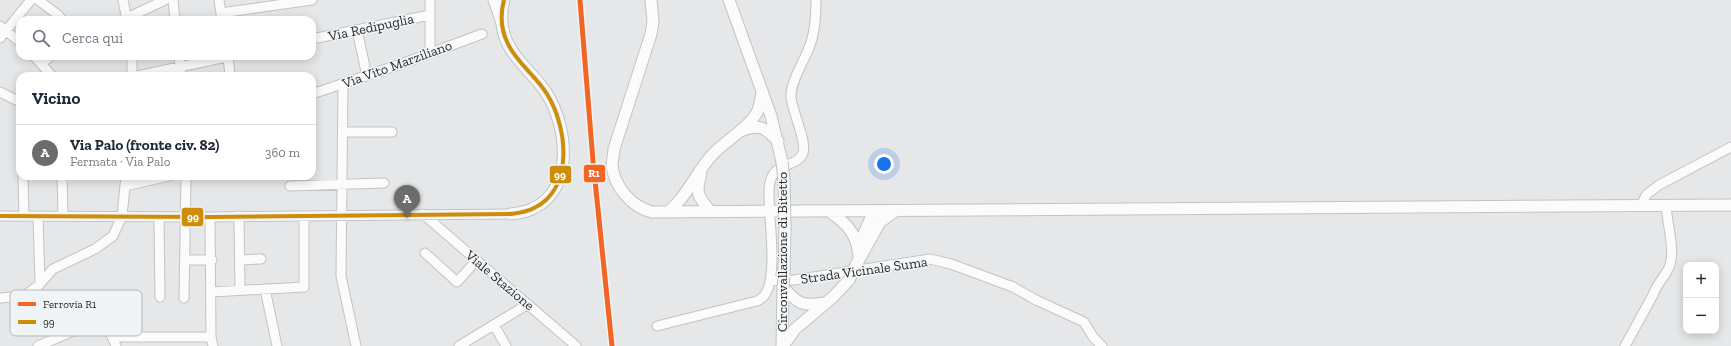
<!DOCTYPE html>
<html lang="it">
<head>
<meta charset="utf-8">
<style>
  :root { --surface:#fff; --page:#f2f2f3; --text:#1f2937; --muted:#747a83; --line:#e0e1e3; --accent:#6b6c6d }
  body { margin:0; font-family:"Zilla Slab",serif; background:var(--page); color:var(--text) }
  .controls { position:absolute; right:12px; bottom:12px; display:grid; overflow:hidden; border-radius:8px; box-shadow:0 2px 10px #0003 }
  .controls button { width:36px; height:36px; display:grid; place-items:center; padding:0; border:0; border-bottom:1px solid var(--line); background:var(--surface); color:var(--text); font:20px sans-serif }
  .you { position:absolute; left:884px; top:164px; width:14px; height:14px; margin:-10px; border:3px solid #fff; border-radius:50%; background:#1a73e8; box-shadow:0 0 0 6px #1a73e833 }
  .badge { display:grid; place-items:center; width:26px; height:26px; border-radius:50%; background:var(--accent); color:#fff; font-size:13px; font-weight:700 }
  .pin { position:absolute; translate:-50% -33px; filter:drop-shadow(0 1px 2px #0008) }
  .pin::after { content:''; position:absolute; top:21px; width:14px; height:12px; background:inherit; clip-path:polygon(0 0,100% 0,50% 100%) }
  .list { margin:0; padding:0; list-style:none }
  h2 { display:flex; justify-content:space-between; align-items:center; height:52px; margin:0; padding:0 16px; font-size:17px }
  h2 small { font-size:13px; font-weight:400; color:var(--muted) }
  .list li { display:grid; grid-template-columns:26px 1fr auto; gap:12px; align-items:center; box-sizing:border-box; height:56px; padding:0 16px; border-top:1px solid var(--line) }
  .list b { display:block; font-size:15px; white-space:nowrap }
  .list p { margin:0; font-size:13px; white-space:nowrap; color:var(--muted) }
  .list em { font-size:13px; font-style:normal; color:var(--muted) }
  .icon { flex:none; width:22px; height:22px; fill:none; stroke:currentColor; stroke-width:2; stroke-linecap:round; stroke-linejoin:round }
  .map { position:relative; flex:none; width:1731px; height:346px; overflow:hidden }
  .search { position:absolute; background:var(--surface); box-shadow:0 2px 10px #0003; left:16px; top:16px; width:300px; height:44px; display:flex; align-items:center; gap:10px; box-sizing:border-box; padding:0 14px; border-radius:12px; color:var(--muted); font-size:15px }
  .panel { position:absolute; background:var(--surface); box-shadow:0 2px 10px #0003; left:16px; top:72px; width:300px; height:108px; border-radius:12px }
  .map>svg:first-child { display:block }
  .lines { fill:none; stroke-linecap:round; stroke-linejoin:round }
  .minor-casing { stroke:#c2c3c4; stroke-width:11 }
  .major-casing { stroke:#c2c3c4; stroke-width:13 }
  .minor { stroke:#fbfbfc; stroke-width:9 }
  .major { stroke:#fbfbfc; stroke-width:11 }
  .major-bridge-casing { stroke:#c2c3c4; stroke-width:13; stroke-linecap:butt }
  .major-bridge { stroke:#fbfbfc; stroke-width:11 }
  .bus-1-casing { stroke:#f1f4f6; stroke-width:7 }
  .bus-1 { stroke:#ce8d09; stroke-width:4 }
  .rail-1-casing { stroke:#f1f4f6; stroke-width:8 }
  .rail-1 { stroke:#f26522; stroke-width:5 }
  .labels { text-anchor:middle; stroke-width:3; stroke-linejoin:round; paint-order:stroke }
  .street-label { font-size:14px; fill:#292a2b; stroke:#f1f4f6 }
  .key { fill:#f1f4f6; stroke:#b5b7b9; stroke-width:1 }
  .key-label { font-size:11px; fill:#292a2b }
  .line-badge { stroke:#f1f4f6; stroke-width:1.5 }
  .badge-label { font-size:11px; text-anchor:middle; font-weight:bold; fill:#fff }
</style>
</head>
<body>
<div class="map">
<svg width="1731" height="346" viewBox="0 0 1731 346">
  <rect width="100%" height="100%" fill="#e5e7e8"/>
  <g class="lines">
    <defs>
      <path id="minor" d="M38,0L57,14L62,20
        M123,0L127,20
        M173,0L175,20
        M219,0L222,20
        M493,0L501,23
        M221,13L312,0
        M127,18L165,0
        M0,26L20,42
        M357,30L367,76
        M0,38L31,0
        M312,39L430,15
        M430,53V0
        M34,56L52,76
        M132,56V76
        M179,56L181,76
        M228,56L230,76
        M42,63L51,56
        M137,76L231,56
        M343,84L341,276L356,346
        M0,92L16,100L20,99
        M312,94L398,65L482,34
        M343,132H392
        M23,176L24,216
        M62,176L63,215
        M125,186L169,176
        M290,186L384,183
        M1641,206L1646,195L1659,185L1731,147
        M423,214L576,346
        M0,216L210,217L511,214
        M38,216L40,283
        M239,216L240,290
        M159,217L160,297
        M210,217L211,337L213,346
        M425,253L457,282L476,261
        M185,260H212
        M240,260L261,259
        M770,281L794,280L930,259L951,264L1013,287L1036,300L1084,322L1093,337L1102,346
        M265,289L277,346
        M211,292L304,287V216
        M0,298L24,296L38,286L53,269L95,249L113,236L122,216L126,176
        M184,298L186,176
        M494,325L506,346
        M657,326L757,301C761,299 764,297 766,293C778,272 768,215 769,190C770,159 796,170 803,153C807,141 792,111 791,97C790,82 805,60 810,45C815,32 816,14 816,0
        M112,337H211
        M38,346L104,318L116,346
        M459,346L528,304
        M1625,346L1653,295C1657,283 1666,276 1670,265C1675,249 1667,222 1666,205"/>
      <path id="major" d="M504,0C500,15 501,30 508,44C517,63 536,76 547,94C567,126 575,188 534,208C527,212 519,213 511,214
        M651,0L653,22L651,34L614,149C614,154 612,160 612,165C614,187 632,207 652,212L1731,205
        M729,0L771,116L782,162
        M741,131C759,123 766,128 778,141
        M701,174C695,193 698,197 711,212
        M668,212C687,197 696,172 713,154C725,141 747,129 756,114C760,108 761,99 762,91
        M830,212C848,224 858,236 859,258
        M858,247L874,211
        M856,265L880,222L895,211
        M784,277L785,225
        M783,287C797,303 802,307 824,303
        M782,346L783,287
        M783,346L795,329L833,297L849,280"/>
    </defs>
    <use href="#minor" class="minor-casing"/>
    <use href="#major" class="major-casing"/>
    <use href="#minor" class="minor"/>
    <use href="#major" class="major"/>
    <defs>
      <path id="major-bridge" d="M782,162L784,180L785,225
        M849,280L856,265
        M783,287L784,277"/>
    </defs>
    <use href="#major-bridge" class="major-bridge-casing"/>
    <use href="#major-bridge" class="major-bridge"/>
    <defs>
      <path id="bus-1" d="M0,216L210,217L511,214C519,213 527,212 534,208C575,188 567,126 547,94C536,76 517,63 508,44C501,30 500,15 504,0"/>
    </defs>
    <use href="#bus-1" class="bus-1-casing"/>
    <use href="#bus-1" class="bus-1"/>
    <defs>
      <path id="rail-1" d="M580,0L593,161L612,346"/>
    </defs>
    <use href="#rail-1" class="rail-1-casing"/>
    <use href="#rail-1" class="rail-1"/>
  </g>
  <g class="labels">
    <g class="street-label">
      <text transform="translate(371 27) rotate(-12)" y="5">Via Redipuglia</text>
      <text transform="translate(397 64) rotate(-20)" y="5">Via Vito Marziliano</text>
      <text transform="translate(782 252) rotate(-90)" y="5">Circonvallazione di Bitetto</text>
      <text transform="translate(864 270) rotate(-8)" y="5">Strada Vicinale Suma</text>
      <text transform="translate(500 280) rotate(40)" y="5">Viale Stazione</text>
    </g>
  </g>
  <rect x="10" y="290" width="132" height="46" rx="6" class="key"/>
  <rect x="18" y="302" width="18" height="4" fill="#f26522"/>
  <rect x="18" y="320" width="18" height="4" fill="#ce8d09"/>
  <g class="key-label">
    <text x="43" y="308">Ferrovia R1</text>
    <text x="43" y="326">99</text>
  </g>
  <g class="line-badge">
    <rect x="583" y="164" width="23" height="19" rx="4" fill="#f26522"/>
    <rect x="549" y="165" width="23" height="19" rx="4" fill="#ce8d09"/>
    <rect x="181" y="207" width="23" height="20" rx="4" fill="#ce8d09"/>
  </g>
  <g class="badge-label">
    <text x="594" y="177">R1</text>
    <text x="560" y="179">99</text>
    <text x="193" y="221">99</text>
  </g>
</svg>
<div class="controls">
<button>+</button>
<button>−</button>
</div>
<div class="you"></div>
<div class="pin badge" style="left:407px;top:218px">A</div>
<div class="search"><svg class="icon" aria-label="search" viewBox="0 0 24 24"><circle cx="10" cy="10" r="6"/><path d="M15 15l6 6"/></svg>Cerca qui</div>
<section class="panel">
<h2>Vicino<small></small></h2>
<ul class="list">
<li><span class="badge">A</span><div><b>Via Palo (fronte civ. 82)</b><p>Fermata · Via Palo</p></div><em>360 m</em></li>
</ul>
</section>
</div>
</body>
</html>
